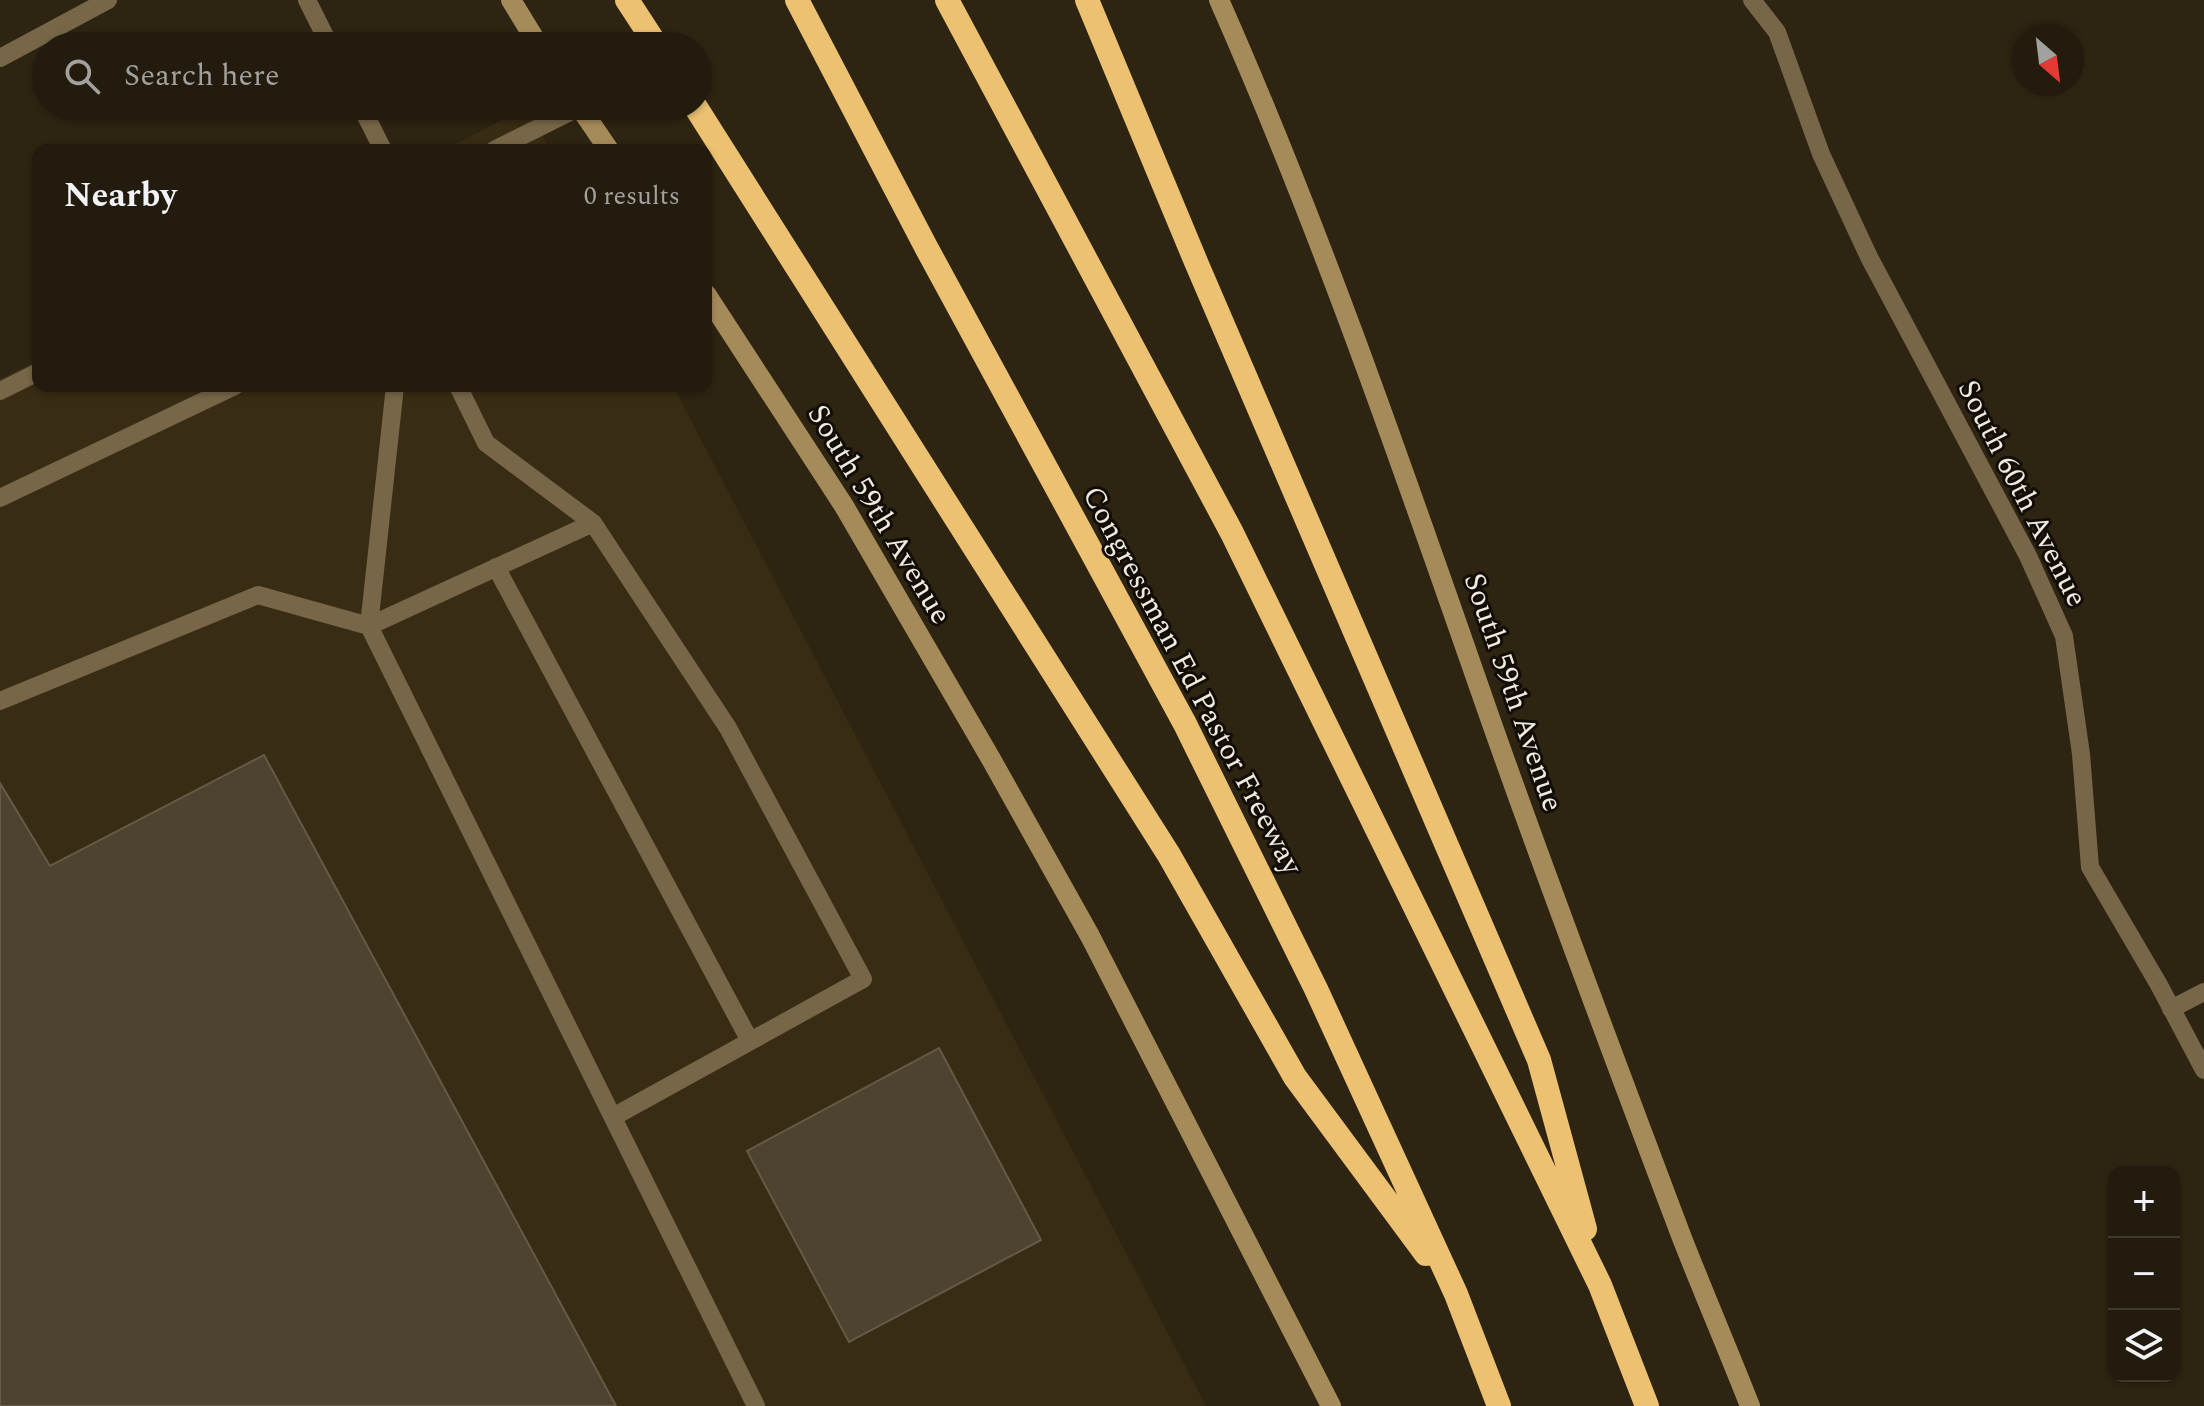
<!DOCTYPE html>
<html lang="en">
<head>
<meta charset="utf-8">
<style>
  :root { --surface:#221b0e; --page:#2a2417; --text:#f1f3f6; --muted:#a2a19e; --line:#3f392e }
  body { margin:0; font-family:Spectral,serif; background:var(--page); color:var(--text) }
  .controls { position:absolute; right:24px; bottom:24px; display:grid; overflow:hidden; border-radius:16px; box-shadow:0 2px 6px #0004 }
  .controls button { width:72px; height:72px; display:grid; place-items:center; padding:0; border:0; border-bottom:2px solid var(--line); background:var(--surface); color:var(--text); font:40px sans-serif }
  .compass { position:absolute; left:2012px; top:24px; width:72px; height:72px; border-radius:50%; background:var(--surface); box-shadow:0 2px 6px #0004; rotate:152deg }
  .list { margin:0; padding:0; list-style:none }
  h2 { display:flex; justify-content:space-between; align-items:center; height:104px; margin:0; padding:0 32px; font-size:34px }
  h2 small { font-size:26px; font-weight:400; color:var(--muted) }
  .icon { flex:none; width:44px; height:44px; fill:none; stroke:currentColor; stroke-width:2; stroke-linecap:round; stroke-linejoin:round }
  .map { position:relative; flex:none; width:2204px; height:1406px; overflow:hidden }
  .search { position:absolute; background:var(--surface); box-shadow:0 2px 6px #0004; left:32px; top:32px; width:680px; height:88px; display:flex; align-items:center; gap:20px; box-sizing:border-box; padding:0 28px; border-radius:44px; color:var(--muted); font-size:30px }
  .panel { position:absolute; background:var(--surface); box-shadow:0 2px 6px #0004; left:32px; top:144px; width:680px; height:248px; border-radius:16px }
  .map>svg:first-child { display:block }
  .built { fill:#392c14 }
  .building { fill:#4d4330; stroke:#645a46; stroke-width:2 }
  .lines { fill:none; stroke-linecap:round; stroke-linejoin:round }
  .service { stroke:#776748; stroke-width:18 }
  .secondary { stroke:#a68b5a; stroke-width:20 }
  .motorway { stroke:#ecc172; stroke-width:24 }
  .labels { text-anchor:middle; stroke-width:6; stroke-linejoin:round; paint-order:stroke }
  .street-label { font-size:30px; fill:#f0eadf; stroke:#120e07 }
</style>
</head>
<body>
<div class="map">
<svg width="2204" height="1406" viewBox="0 0 2204 1406">
  <rect width="100%" height="100%" fill="#2e2412"/>
  <path class="built" d="M527,107L550,150H444Z
    M38,360V386H673L1206,1406H0V379Z"/>
  <path class="building" d="M264,755L616,1406H0V783L50,866Z
    M939,1048L1041,1240L849,1342L747,1151Z"/>
  <g class="lines">
    <path class="service" d="M307,0L330,46
      M1752,0L1777,32L1821,154L1869,257L2028,556L2064,636L2081,754L2090,867L2159,985L2204,1070
      M0,58L108,0
      M361,106L383,150
      M494,150L580,107
      M395,386L369,626L756,1406
      M458,386L486,443L593,523L728,728L863,979L613,1117
      M0,391L38,372
      M0,498L235,386
      M496,567L750,1041
      M0,701L258,595L369,626L593,523
      M2171,1009L2204,992"/>
    <path class="secondary" d="M511,0L539,46
      M1219,0C1323,235 1406,478 1491,721C1552,894 1617,1066 1682,1238C1704,1294 1728,1350 1750,1406
      M579,106L609,150
      M706,294L844,506L991,759L1090,936L1331,1406"/>
    <path class="motorway" d="M627,0L657,46
      M797,0L926,247L1185,724L1316,989L1456,1294L1499,1406
      M947,0L1232,533L1600,1285L1647,1406
      M1087,0L1196,262L1539,1060L1585,1229
      M695,106L1169,855L1295,1077L1426,1254"/>
  </g>
  <g class="labels">
    <g class="street-label">
      <text transform="translate(2023 493) rotate(63)" y="10">South 60th Avenue</text>
      <text transform="translate(880 514) rotate(59)" y="10">South 59th Avenue</text>
      <text transform="translate(1193 680) rotate(62)" y="10">Congressman Ed Pastor Freeway</text>
      <text transform="translate(1514 692) rotate(71)" y="10">South 59th Avenue</text>
    </g>
  </g>
</svg>
<div class="controls">
<button>+</button>
<button>−</button>
<button><svg class="icon" aria-label="layers" viewBox="0 0 24 24"><path d="M12 4l9 5-9 5-9-5zM3 14l9 5 9-5"/></svg></button>
</div>
<svg class="compass" viewBox="-18 -18 36 36"><path d="M0-13l5 13h-10z" fill="#e53935"/><path d="M0 13l5-13h-10z" fill="#a2a19e"/></svg>
<div class="search"><svg class="icon" aria-label="search" viewBox="0 0 24 24"><circle cx="10" cy="10" r="6"/><path d="M15 15l6 6"/></svg>Search here</div>
<section class="panel">
<h2>Nearby<small>0 results</small></h2>
<ul class="list">
</ul>
</section>
</div>
</body>
</html>
